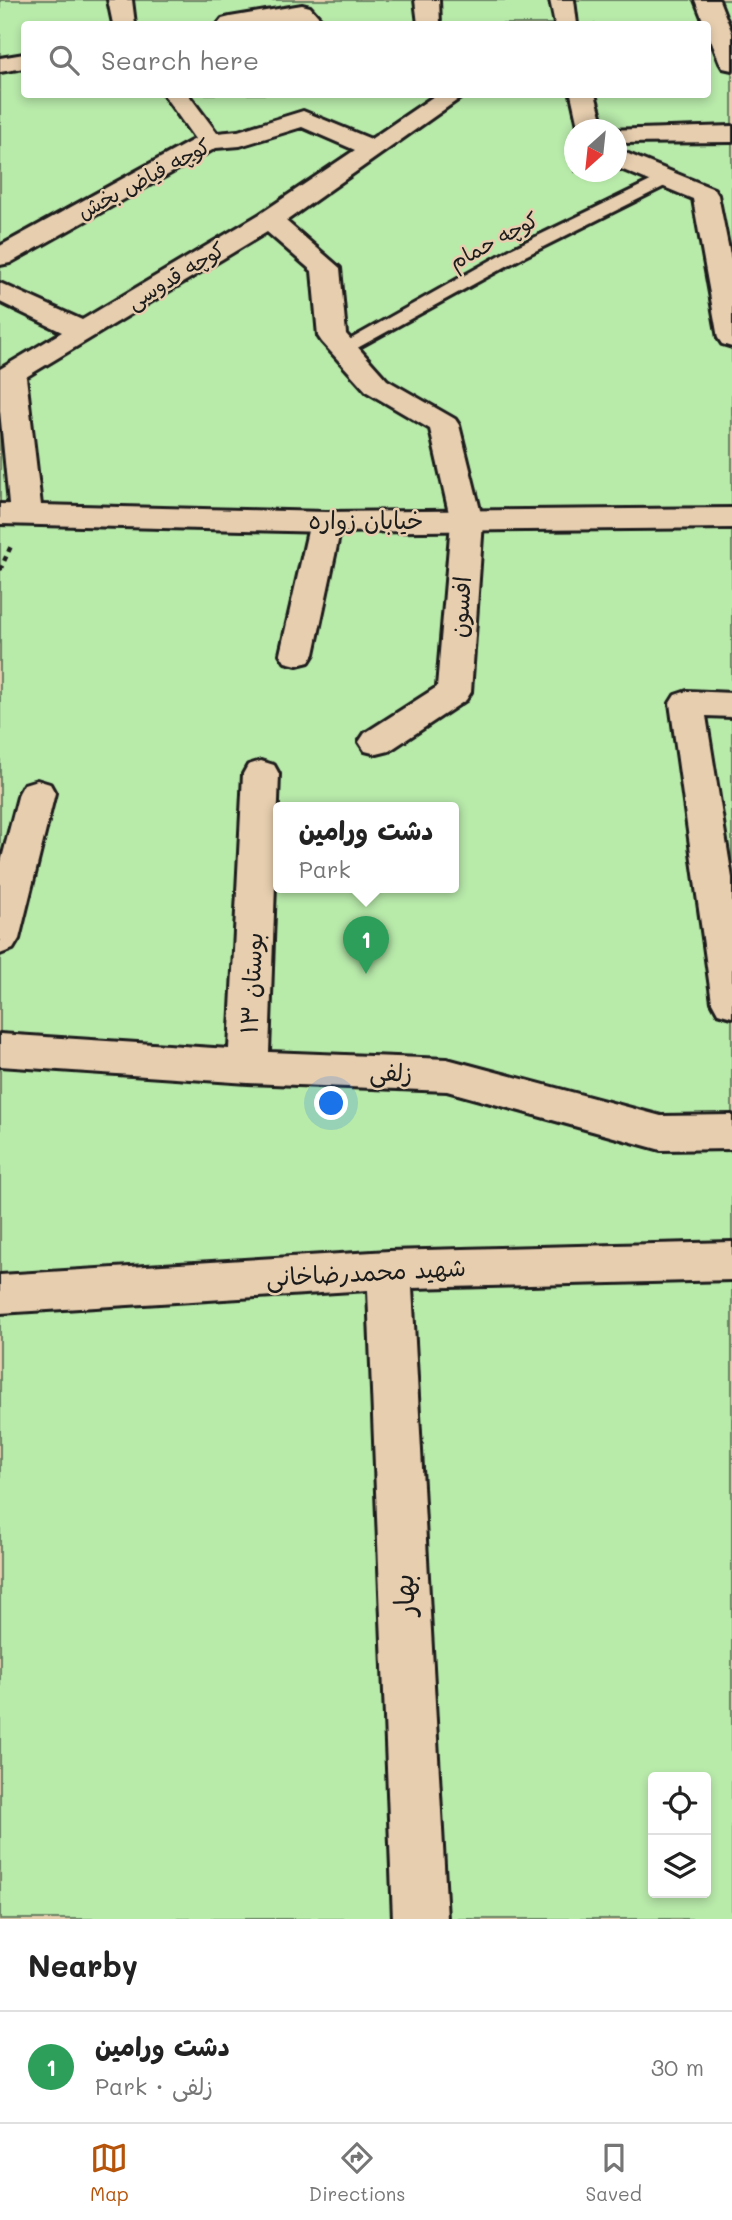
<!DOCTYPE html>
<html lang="en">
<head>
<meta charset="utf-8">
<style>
  :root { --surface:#fff; --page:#f6f6f6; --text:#222; --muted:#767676; --line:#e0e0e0; --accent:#b45309 }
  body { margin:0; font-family:Mali,"Playpen Sans Arabic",sans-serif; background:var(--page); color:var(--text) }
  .controls { position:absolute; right:21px; bottom:21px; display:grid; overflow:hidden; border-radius:7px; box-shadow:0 4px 10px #0003 }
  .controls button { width:63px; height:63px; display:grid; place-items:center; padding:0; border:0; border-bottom:2px solid var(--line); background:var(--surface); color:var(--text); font:35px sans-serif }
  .compass { position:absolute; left:564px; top:119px; width:63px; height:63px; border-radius:50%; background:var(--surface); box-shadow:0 4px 10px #0003; rotate:207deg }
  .you { position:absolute; left:332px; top:1104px; width:24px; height:24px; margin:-18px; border:5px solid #fff; border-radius:50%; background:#1a73e8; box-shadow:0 0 0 10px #1a73e833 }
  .badge { display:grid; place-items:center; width:46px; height:46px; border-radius:50%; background:var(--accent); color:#fff; font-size:23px; font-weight:700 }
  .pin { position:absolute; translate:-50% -58px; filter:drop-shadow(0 2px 4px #0008) }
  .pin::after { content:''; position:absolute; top:37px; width:24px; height:21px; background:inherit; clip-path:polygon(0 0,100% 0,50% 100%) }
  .popup { position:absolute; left:273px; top:802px; width:186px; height:91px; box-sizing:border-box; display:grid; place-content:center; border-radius:7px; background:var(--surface); filter:drop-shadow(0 2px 5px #0005); font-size:23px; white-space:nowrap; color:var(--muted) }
  .popup b { font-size:26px; color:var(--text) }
  .popup::after { content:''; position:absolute; left:50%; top:100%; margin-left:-14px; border:14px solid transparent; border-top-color:var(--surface) }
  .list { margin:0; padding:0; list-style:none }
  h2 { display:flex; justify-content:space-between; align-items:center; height:91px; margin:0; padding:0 28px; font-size:30px }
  h2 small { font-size:23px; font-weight:400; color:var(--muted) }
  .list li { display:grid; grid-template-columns:46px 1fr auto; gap:21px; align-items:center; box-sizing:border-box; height:112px; padding:0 28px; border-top:2px solid var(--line) }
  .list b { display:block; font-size:26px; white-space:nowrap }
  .list p { margin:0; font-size:23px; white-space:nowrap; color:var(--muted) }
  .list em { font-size:23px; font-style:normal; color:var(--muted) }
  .icon { flex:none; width:38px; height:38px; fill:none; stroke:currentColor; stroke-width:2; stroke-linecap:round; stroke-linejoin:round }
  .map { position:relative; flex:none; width:732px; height:1919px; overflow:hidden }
  .search { position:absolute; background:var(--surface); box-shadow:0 4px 10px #0003; left:21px; right:21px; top:21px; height:77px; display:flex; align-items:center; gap:18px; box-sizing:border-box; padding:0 24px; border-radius:7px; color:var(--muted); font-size:26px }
  .sheet { height:203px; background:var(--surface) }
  nav { display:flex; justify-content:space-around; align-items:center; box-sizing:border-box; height:98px; border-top:2px solid var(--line); background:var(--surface); font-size:19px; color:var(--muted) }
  nav a { display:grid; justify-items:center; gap:4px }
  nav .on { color:var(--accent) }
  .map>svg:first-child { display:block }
  .green { fill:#b8eaaa; stroke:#6a8363; stroke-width:2; fill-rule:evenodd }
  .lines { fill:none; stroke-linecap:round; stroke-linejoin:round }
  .service-casing { stroke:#1c1c1c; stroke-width:6 }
  .minor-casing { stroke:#1c1c1c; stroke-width:6 }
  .tertiary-casing { stroke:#1c1c1c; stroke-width:6 }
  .path { stroke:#1c1c1c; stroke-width:4.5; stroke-dasharray:5 5; stroke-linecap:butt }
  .service { fill:#e7ceaf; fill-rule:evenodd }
  .minor { fill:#e7ceaf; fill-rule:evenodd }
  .tertiary { fill:#e7ceaf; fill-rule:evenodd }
  .labels { text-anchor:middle; stroke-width:5; stroke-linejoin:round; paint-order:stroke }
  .far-street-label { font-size:21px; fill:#1c1c1c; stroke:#e7ceaf }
  .street-label { font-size:24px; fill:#1c1c1c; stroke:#e7ceaf }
  .near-street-label { font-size:28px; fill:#1c1c1c; stroke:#e7ceaf }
</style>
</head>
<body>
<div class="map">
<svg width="732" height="1919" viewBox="0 0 732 1919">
  <rect width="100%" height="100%" fill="#e7ceaf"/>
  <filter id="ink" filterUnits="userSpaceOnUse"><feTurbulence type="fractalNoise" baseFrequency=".0143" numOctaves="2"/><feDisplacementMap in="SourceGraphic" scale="14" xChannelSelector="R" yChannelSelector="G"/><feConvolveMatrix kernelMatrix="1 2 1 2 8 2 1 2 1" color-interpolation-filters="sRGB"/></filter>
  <g filter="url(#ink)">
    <path class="green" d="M0,0H732V1919H0ZM24,24H708V94H24ZM574,130H616V172H574ZM278,808H453V888H278ZM653,1777H706V1893H653Z"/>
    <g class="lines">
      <defs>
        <path id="service" d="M667,173L675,178L673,182L523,257L350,352L344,353L335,348L511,249Z"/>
        <path id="minor" d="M108,0H132L135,24H113Z
          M415,0H439L440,24H418Z
          M550,0H574L577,24H555Z
          M695,0H719L732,33V70L723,68L720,63Z
          M302,5L310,7L325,24H301L297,20L269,24H218L222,19L230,17Z
          M24,54V68L0,72V58Z
          M163,94H188L217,133L238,131L303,111L371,139L437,94H466L286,221L340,268L346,334L387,380L455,419L459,425L483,522L471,692L466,700L389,751L377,754L365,751L359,742L365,733L437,687L451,522L430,429L367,392L322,342L318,336L312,271L267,232L26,377L42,514L37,521L26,524L15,521L10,514L0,410V369L62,332L0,302V283L82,320L260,214L355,150L302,127L240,146L216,148L10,263L0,265V246L195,139Z
          M571,94H595L605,130H579Z
          M732,126V142L616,143V130H607Z
          M616,149L714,189L718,195L732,265V347L722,344L718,338L693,199L616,167Z
          M326,512L337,515L342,522L314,654L309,662L297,665L285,662L280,654L310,522L315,515Z
          M687,691L732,693V717L706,716L732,878V1017L718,1013L712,1002L670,703L675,695Z
          M261,761L274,765L279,774L269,1052L447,1059L661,1116L732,1115V1149L661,1150L447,1091L248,1083L0,1066V1034L229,1049L243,774L248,765Z
          M37,780L50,784L55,793L19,939L13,949L0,954V866L19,793L24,784Z
          M732,1242V1280L412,1288L447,1919H393L368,1290L0,1313V1275L389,1251Z"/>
        <path id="tertiary" d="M0,504L326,512L732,508V528L326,532L0,524Z"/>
      </defs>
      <use href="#service" class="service-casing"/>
      <use href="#minor" class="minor-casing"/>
      <use href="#tertiary" class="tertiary-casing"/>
      <path class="path" d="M0,570L11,546"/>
      <use href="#service" class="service"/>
      <use href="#minor" class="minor"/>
      <use href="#tertiary" class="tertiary"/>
    </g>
  </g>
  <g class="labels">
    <g class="far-street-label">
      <text transform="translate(144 179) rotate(-28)" y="7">کوچه فیاض بخش</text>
      <text transform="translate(494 241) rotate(-28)" y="7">کوچه حمام</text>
      <text transform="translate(176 276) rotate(-31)" y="7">کوچه قدوسی</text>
    </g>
    <g class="street-label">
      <text x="366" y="529">خیابان زواره</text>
      <text transform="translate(461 607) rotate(-86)" y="8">افسون</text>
      <text transform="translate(252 983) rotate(-87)" y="8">بوستان ۱۳</text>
      <text transform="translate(391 1073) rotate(2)" y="8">زلفی</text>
      <text transform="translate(366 1273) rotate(-3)" y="8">شهید محمدرضاخانی</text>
    </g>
    <g class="near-street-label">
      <text transform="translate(404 1595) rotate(-93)" y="10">بهار</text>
    </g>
  </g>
</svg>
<div class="controls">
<button><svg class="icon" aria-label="locate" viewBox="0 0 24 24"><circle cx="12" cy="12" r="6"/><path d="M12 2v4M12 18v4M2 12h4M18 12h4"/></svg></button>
<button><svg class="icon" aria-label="layers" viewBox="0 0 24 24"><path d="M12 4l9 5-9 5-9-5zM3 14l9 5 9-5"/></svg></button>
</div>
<svg class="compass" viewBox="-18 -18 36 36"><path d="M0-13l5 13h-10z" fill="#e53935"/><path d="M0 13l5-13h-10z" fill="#767676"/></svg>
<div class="you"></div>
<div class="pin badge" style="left:366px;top:974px;background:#2e9e5b">1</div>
<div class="popup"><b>دشت ورامین</b>Park</div>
<div class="search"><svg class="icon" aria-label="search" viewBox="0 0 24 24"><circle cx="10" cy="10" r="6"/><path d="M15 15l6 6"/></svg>Search here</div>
</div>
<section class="sheet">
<h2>Nearby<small></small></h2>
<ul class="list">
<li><span class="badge" style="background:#2e9e5b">1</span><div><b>دشت ورامین</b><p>Park · زلفی</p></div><em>30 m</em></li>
</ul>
</section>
<nav>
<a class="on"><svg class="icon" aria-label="map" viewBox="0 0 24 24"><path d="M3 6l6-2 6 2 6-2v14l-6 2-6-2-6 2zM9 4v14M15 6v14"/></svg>Map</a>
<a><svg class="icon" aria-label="directions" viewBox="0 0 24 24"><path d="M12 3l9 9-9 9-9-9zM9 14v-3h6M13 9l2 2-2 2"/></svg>Directions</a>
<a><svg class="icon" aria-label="saved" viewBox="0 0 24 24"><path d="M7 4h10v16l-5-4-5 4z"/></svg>Saved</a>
</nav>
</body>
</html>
